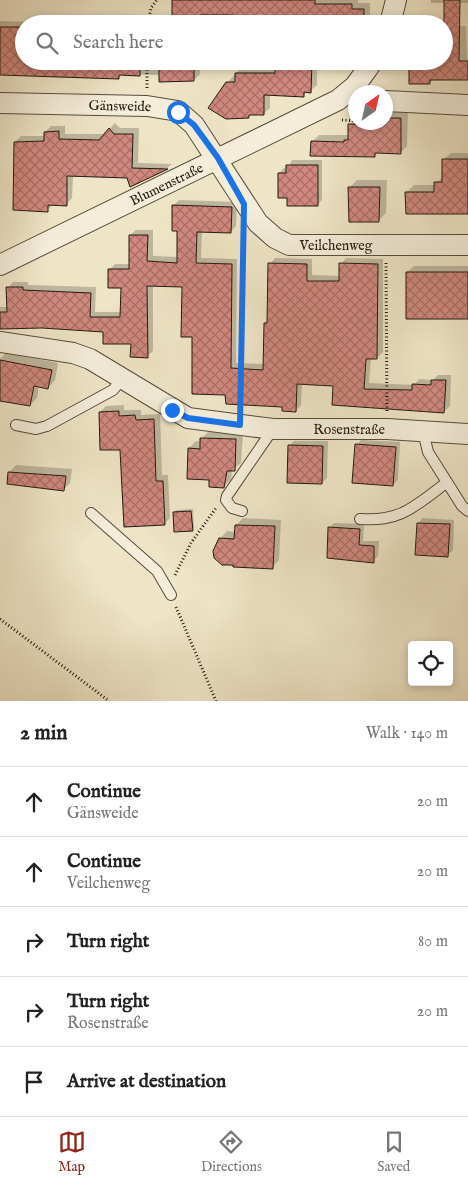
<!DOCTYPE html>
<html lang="en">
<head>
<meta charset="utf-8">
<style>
  :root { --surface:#fff; --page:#f2f2f2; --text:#222; --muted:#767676; --line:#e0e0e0; --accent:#8f2418 }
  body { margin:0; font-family:"IM FELL English",serif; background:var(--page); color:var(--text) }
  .controls { position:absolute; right:15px; bottom:15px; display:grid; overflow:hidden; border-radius:5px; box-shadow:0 2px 8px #0003 }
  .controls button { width:45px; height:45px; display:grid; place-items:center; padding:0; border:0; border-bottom:1px solid var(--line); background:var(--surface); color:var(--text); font:25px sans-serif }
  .compass { position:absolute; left:348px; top:85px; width:45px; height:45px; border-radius:50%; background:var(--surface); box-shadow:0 2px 8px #0003; rotate:34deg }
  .stop { position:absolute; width:15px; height:15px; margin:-11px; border:4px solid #1a73e8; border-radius:50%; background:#fff }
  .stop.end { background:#1a73e8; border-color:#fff; box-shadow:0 1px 5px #0008 }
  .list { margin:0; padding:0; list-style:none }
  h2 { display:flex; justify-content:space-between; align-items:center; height:65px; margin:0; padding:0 20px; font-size:21px }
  h2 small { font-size:16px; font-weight:400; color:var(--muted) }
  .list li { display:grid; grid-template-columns:32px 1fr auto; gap:15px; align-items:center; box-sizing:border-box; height:70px; padding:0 20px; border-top:1px solid var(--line) }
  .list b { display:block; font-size:19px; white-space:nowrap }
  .list p { margin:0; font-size:16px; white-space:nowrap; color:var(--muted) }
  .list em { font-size:16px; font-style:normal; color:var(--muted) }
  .icon { flex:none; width:28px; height:28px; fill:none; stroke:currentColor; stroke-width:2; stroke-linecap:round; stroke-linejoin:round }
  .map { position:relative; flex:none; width:468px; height:701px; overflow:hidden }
  .search { position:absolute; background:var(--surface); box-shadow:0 2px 8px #0003; left:15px; right:15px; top:15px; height:55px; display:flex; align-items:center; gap:12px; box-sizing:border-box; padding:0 18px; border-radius:28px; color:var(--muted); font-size:19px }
  .sheet { height:415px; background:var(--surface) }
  nav { display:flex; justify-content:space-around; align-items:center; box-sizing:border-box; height:70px; border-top:1px solid var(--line); background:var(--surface); font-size:14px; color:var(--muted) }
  nav a { display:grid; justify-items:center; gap:2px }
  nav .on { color:var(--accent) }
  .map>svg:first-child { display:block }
  .shadow { fill:#0003 }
  .building { fill:url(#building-cross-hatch); stroke:#24190e }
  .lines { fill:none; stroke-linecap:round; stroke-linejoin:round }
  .lane-casing { stroke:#564c3c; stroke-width:12 }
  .street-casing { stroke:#564c3c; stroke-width:22 }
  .path { stroke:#24190e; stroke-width:3; stroke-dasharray:1 2.5; stroke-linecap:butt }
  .lane { stroke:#f4edda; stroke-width:10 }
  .street { stroke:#f4edda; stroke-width:20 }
  .route { stroke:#1a73e8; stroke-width:6 }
  .labels { text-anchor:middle; stroke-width:4.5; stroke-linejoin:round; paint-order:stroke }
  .street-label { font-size:14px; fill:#24190e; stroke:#f4edda }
</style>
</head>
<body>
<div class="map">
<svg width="468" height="701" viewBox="0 0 468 701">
  <defs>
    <pattern id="building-cross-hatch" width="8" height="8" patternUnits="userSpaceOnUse" patternTransform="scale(1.25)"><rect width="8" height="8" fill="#d0887f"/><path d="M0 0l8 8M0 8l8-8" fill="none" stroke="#a96e66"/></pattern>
  </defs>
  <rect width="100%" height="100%" fill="#eee4c6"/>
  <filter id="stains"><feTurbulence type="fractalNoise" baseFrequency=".004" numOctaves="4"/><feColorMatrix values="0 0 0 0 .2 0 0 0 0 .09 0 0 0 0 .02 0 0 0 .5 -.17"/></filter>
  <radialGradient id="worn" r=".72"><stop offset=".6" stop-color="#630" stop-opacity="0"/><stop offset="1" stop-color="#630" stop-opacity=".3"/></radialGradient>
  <path class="shadow" d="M174,0H358V3H370V24L234,22V13H205V24H173Z
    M431,0H468V3H431Z
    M104,19H137V24H99Z
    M0,21L31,22V24H24V61H200V74L194,80L160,75L122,74L118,78L42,77V75L0,72Z
    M444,26H466L468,79H434L429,83H410L444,61Z
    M317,61V85L310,91L303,95L270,94V108L263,114H252L248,117L227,83L242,67H276L277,61Z
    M386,111L408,112L407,146L400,153L378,152L375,155L312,142L319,135H350V125L356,119V122H386Z
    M115,123L120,128H139L138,163L172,164L167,168L131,185L127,176L73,175L72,198L66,205L54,204L47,210L15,142L21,136H45V132L51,126H65V134H105Z
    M451,153H468V213L407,192L414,185H435L443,176V160Z
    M292,160H322V200L317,205L288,197L279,173L284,168H288Z
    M357,180H387L386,213L379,220L350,187Z
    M179,200L237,202L236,226L230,232L202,231L201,258L237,259L236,363L264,364L265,324L268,320L270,264L275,258L312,259V275L340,276L341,264L346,258L383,259V352L377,358H371L369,383L414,385L419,379L433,380L438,375H451L450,406L444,412L334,385L302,383L301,405L296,411L283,406L227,393L193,336L183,286L153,285V351L147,356L132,343L104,331L42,327L0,328V307H8V288L13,282H28V285L96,287L95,312H121L122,287L109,270L115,264H130V235L136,230H153V256L178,257L179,230L174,205Z
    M414,266H468V288L407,272Z
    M6,353L58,363L55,380L48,388L39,386L37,398L30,405L0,400V359Z
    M124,405V410H141V415L160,414L162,475H168L170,518L164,524L100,412L106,406Z
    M209,431L243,433L241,463L232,470L231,479L224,486L211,479L189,448L196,441L202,442V438Z
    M361,440L400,442L398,480L393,485L356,445Z
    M294,441H328L327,478L322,483L289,446Z
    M16,465L72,469L70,483L63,490L9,472Z
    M193,509L194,528L192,530L174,512L176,510Z
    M243,518L281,520L279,560L272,568L220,539L227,531L236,532V525Z
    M423,518L454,520L453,550L448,555L418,523Z
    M334,523L364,524L363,541H379L378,556L373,561L329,528Z"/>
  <path class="building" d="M172,0H315V4H352V9H364V24L232,23L233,15H200V24H179L180,17H172Z
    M444,0H460L459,61H468V80H430V84H409V61H444Z
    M0,27H24V61H140V76L119,75V79L0,75Z
    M174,61H194V81L159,82V65L174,64Z
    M312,61L311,93L304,92V97L264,95V115H249V118L226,119L208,108L226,82H235V73H275V62Z
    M386,118H401V154L375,153V157L310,156L311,141L344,142V140H348V124L378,125V122H386Z
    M109,128L114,134H133L132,168L168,169L130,187L127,178L67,176V206L48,205V212L13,210L14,142L44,141V132L59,131V139L99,140Z
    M442,159H468V214H406L405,192H434V182H442Z
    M286,165H318V206H287V198H278V173H286Z
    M348,187H380L379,222H349Z
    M172,205L232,207L231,233L197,232L196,263L232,264L231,368L263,370L264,323H267L268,263L307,264V281H339V263L378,264L377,359H366L364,389L412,390V384L431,385V380H446L444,413L332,405L333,386L314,385L297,384L296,412L282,411V407L226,404L225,395L192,394V337H181L182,287L147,286L148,358L130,357L131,344H103V332L42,328L0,329V312H7L6,287H23V290L91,293L90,317H120L121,288H108V269H129V235H148L147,261L177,263V231H172Z
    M406,272H468V319H406Z
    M0,360L52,370L48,389L34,386L30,406L0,401Z
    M119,411V416L135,415L136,420L154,419L156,481H163L165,525L124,527L120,450H100L99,412Z
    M200,438L236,439L235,471H227L224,488L209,487V480L187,479L188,448L200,449Z
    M355,444L396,447L393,486L352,483Z
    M288,445L323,446L322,484L287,483Z
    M8,472L66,476L64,491L7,484Z
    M191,511L193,531L174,532L173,512Z
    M417,523L450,524L448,557L415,555Z
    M235,525L275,526L273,569L233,567V565H222L214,558L213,551L219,538L234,539Z
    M328,527L360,529L359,545L374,546V563L327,558Z"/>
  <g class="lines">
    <defs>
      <path id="lane" d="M16,425L36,429L47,426L113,390L123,378
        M423,431L428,452L462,506L468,511
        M242,511L232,508L226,500L227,496L273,429
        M91,513L157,571L171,595
        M360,519C401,522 415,506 446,483"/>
      <g id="street">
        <path d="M390,24L396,0"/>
        <path d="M386,101L468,105"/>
        <path id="s1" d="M0,103L147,106L178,111L194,125L258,223L275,238L289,245H468"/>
        <path id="s2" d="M0,265L338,100L355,86L373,61"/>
        <path id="s3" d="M0,342L73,353L90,359L188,418L273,429H387L468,434"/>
      </g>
    </defs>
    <use href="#lane" class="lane-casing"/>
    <use href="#street" class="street-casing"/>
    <path class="path" d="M148,24L151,8L157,0
      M147,88V61
      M342,120L356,121
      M386,263L387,412
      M240,405L243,234
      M175,575L191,543L216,508
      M176,607L216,701
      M0,619L109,701"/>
    <use href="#lane" class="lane"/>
    <use href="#street" class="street"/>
  </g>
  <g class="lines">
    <path class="route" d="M172,410L188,418L240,425L244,204L218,158L194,125L178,112"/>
  </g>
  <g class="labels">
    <g class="street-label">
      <text dy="5" stroke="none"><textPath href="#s1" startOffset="120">Gänsweide</textPath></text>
      <text dy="5" stroke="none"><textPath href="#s2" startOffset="185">Blumenstraße</textPath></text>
      <text dy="5" stroke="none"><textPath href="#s1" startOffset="402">Veilchenweg</textPath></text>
      <text dy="5" stroke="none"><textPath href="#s3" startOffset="368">Rosenstraße</textPath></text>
    </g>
  </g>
  <rect width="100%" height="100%" filter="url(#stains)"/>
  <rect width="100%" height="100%" fill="url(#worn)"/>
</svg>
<div class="controls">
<button><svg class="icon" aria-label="locate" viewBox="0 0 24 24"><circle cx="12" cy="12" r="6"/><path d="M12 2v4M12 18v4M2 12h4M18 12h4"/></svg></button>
</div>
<svg class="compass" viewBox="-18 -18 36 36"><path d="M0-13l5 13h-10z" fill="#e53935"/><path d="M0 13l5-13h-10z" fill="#767676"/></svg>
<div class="stop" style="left:178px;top:112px"></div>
<div class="stop end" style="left:172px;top:410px"></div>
<div class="search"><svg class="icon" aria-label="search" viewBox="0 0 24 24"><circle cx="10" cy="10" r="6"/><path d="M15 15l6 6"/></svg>Search here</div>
</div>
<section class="sheet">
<h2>2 min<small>Walk · 140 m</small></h2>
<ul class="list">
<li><svg class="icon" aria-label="ahead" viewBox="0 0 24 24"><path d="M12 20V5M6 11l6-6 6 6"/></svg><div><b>Continue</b><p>Gänsweide</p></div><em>20 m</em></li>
<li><svg class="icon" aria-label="ahead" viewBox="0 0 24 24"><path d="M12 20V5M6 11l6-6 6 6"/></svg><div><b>Continue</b><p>Veilchenweg</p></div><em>20 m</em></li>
<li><svg class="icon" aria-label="right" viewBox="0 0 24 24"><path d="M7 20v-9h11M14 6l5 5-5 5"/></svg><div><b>Turn right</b></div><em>80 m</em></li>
<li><svg class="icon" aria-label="right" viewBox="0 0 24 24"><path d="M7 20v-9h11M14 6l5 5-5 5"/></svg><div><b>Turn right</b><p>Rosenstraße</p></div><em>20 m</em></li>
<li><svg class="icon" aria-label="arrive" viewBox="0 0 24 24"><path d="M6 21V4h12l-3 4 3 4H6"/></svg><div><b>Arrive at destination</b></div></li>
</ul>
</section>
<nav>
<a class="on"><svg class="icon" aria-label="map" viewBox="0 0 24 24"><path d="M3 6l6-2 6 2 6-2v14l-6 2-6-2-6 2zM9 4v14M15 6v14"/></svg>Map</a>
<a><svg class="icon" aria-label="directions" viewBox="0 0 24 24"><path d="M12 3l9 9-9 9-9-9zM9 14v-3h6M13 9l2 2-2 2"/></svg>Directions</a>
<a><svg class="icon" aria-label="saved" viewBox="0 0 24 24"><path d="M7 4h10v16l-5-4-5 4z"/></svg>Saved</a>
</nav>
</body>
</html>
